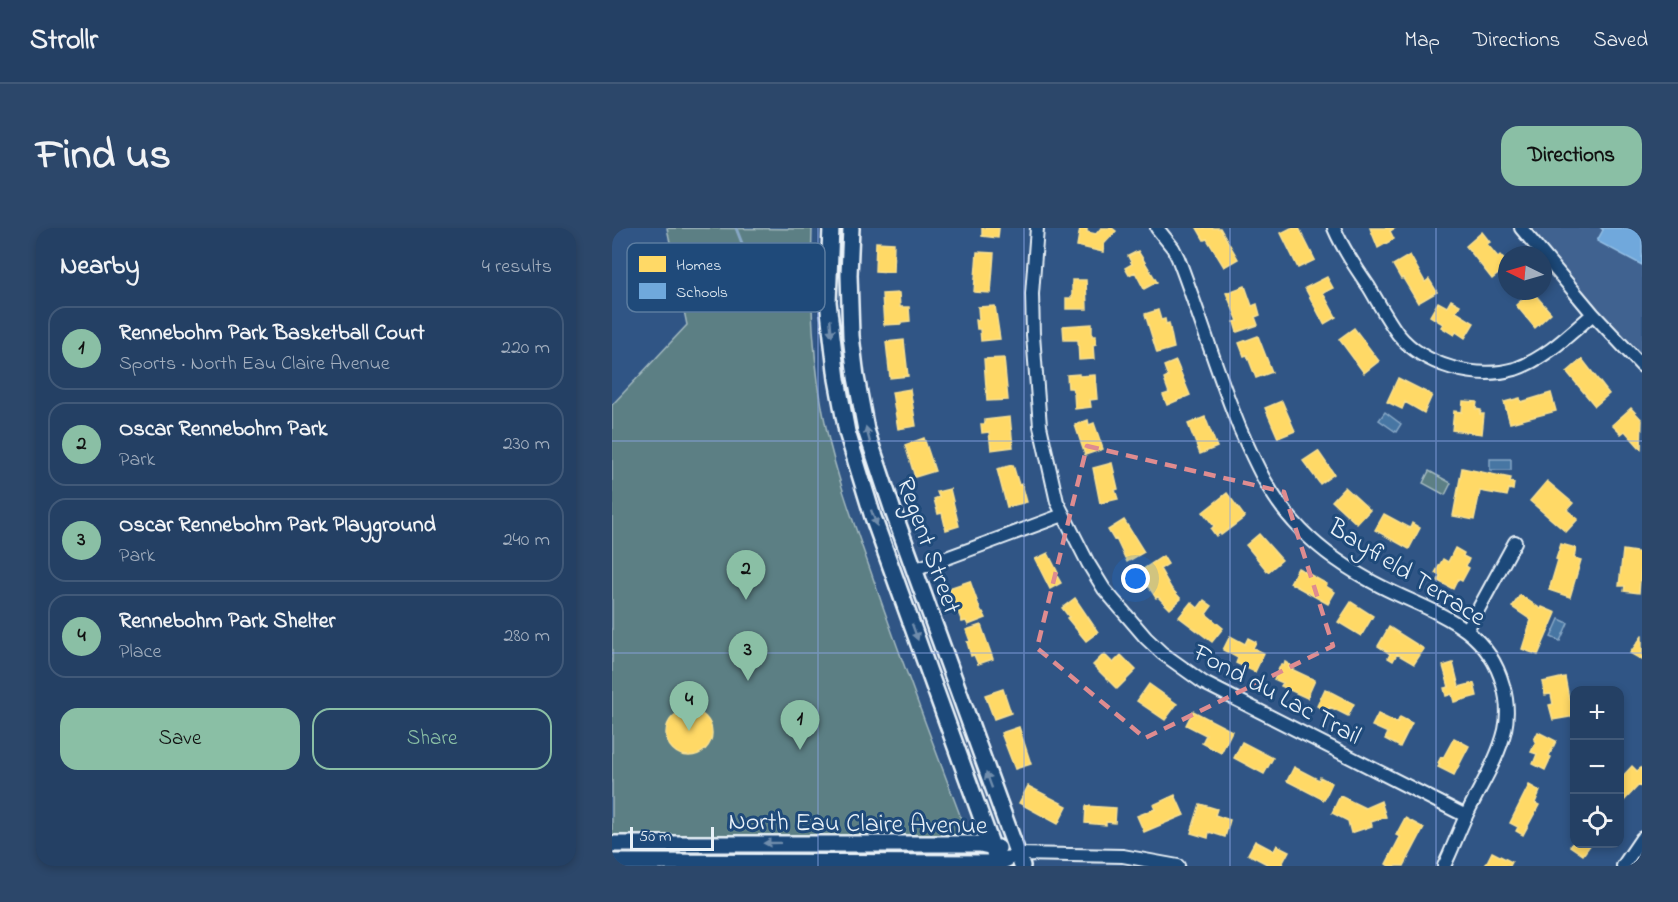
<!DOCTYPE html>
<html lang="en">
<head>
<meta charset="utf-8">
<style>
  :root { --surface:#244064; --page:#2c476a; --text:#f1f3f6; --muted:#a3afbf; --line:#415978; --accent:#8abfa5 }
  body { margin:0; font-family:"Indie Flower",sans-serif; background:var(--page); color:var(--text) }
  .controls { position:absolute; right:18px; bottom:18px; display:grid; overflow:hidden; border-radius:12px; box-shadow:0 3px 9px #0003 }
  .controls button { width:54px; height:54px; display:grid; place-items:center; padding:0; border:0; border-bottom:2px solid var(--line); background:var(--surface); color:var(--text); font:30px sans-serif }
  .compass { position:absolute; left:886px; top:18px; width:54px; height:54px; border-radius:50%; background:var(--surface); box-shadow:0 3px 9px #0003; rotate:275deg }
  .scale { position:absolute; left:18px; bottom:15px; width:84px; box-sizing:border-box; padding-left:6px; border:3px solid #e8f1f8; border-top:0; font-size:16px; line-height:21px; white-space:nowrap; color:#e8f1f8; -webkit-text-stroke:4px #1f4a7a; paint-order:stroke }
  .you { position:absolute; left:524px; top:351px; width:21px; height:21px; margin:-15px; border:4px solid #fff; border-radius:50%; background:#1a73e8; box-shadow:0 0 0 9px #1a73e833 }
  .badge { display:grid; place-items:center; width:39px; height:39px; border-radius:50%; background:var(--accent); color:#111; font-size:20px; font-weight:700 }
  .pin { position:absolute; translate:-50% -50px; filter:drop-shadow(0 2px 3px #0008) }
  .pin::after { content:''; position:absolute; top:32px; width:21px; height:18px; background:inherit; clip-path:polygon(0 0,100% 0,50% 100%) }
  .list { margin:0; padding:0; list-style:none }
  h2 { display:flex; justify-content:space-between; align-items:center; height:78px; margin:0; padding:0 24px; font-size:26px }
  h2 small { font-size:20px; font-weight:400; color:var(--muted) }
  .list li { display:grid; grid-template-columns:39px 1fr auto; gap:18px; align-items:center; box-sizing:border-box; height:84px; margin:0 12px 12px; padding:0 12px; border:2px solid var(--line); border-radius:18px }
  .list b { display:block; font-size:22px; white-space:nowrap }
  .list p { margin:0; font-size:20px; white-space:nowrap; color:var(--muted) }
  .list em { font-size:20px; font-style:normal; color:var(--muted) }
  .actions { display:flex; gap:12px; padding:18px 24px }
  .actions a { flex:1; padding:14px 0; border:2px solid var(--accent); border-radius:18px; text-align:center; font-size:21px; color:var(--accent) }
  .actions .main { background:var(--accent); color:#111 }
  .icon { flex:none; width:33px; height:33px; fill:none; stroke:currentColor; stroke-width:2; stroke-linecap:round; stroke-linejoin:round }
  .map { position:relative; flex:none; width:1030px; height:638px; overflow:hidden; border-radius:18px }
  header { display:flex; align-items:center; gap:36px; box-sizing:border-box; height:84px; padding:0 30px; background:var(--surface); border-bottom:2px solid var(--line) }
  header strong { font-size:28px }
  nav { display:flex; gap:33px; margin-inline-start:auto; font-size:21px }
  .intro { display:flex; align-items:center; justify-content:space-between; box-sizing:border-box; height:144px; padding:0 36px }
  h1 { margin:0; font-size:42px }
  .button { padding:15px 27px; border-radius:18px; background:var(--accent); color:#111; font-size:21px; font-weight:700 }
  main { display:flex; gap:36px; padding:0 36px }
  aside { flex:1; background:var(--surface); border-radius:18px; box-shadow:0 3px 9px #0003 }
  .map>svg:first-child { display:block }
  .built { fill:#416290 }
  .green { fill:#5c7f84; stroke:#a2b8be; stroke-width:1.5 }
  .water { fill:#4776a3; stroke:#87a7c5; stroke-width:1.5 }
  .homes { fill:#ffd966; stroke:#f8e092; stroke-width:1.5 }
  .schools { fill:#6fa8dc; stroke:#93bee4; stroke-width:1.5 }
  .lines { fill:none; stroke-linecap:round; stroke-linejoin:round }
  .stream { stroke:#87a7c5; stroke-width:3 }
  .minor-casing { stroke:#e8f1f8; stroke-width:16 }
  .tertiary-casing { stroke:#e8f1f8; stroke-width:20 }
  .minor { stroke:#1f4a7a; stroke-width:12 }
  .tertiary { stroke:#1f4a7a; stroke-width:15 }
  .oneway { fill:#6f8dac }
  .marked { fill:none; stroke:#df8c90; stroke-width:4.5; stroke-dasharray:12 8; stroke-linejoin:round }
  .grid { fill:none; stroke:#8da8ea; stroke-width:1.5; stroke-opacity:0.55 }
  .labels { text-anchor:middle; stroke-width:6; stroke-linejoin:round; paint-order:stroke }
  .street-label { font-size:26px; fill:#e8f1f8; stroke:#1f4a7a }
  .key { fill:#1f4a7a; stroke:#5b7ca0; stroke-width:1.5 }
  .key-label { font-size:16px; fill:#e8f1f8 }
</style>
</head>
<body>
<header>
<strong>Strollr</strong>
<nav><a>Map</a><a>Directions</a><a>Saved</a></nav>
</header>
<div class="intro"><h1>Find us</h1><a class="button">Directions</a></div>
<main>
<aside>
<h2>Nearby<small>4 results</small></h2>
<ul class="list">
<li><span class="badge">1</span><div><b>Rennebohm Park Basketball Court</b><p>Sports · North Eau Claire Avenue</p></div><em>220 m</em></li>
<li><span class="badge">2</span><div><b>Oscar Rennebohm Park</b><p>Park</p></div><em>230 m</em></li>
<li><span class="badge">3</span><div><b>Oscar Rennebohm Park Playground</b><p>Park</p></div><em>240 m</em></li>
<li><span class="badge">4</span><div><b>Rennebohm Park Shelter</b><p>Place</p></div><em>280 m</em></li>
</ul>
<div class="actions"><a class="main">Save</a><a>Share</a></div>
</aside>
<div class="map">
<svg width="1030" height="638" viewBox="0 0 1030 638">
  <rect width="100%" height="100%" fill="#305585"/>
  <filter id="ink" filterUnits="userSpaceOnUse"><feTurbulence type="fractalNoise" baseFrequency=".0167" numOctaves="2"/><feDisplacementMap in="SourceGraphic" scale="12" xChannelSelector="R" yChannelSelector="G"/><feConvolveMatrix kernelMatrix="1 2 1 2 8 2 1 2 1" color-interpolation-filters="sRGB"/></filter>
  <g filter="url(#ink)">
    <path class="built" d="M909,0H1030V138Z"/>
    <path class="green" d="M55,0L200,1C198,69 200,137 215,204C225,250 244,301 260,347C290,435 324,523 357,611H0V177L75,97Z
      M817,243L839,255L833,267L811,255Z"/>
    <path class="water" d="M773,184L789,196L784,204L767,192Z
      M878,231H899V242H878Z
      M947,391L956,395L948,413L939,409Z"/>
    <path class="homes" d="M370,0H387L386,10L370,8Z
      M468,0L475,1V4L484,6L489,0H500L504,3L492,16L491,24L465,18Z
      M585,0H608L626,31L612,39L595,11L592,12Z
      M679,0H687L703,32L686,40L669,5Z
      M758,0H783L778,3L782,11L766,20Z
      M870,4L878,14L875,16L886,29L888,27L895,35V39L880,51L854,18Z
      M264,14L282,15L281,44L263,43Z
      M526,23L545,54L532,61L523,44L517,47L513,40L520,36L516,28Z
      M365,24L382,25L379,65L362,64Z
      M798,27L813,54L817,51L825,64L806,75L791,50L789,51L781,37Z
      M715,49L721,60L711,65L724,89L712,96L693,60Z
      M460,52H474L475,81H454V70H460Z
      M633,58L640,78L645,76L648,87L643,89L646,97L625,104L622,94L626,93L614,65Z
      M920,63L939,85L923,100L904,77Z
      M287,65L288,79H297L298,93L289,94V96L272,97L270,66Z
      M839,72L848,77L844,84L862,95L853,110L844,104L842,107L829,99L831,96L818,88L826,74L835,79Z
      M383,78L388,111L369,113L368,101H365L364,92H367L366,79Z
      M546,82L549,92L553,91L554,96L557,95L562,120L545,125L533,86Z
      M480,96V108H484V116L481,117L482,131L467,132L466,112H452L451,98Z
      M742,100L767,133L752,145L727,111Z
      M646,108L660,144L644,150L635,127L632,128L627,115Z
      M292,112L296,148L278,150L274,114Z
      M392,130L396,172L375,173L372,131Z
      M970,131L997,166L983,178L955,144Z
      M564,133L578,167L555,177L551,167L557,165L552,151L556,149L552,138Z
      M467,146V148L483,147L485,171L478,172L479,179L463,181L462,165L460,160H456L455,147Z
      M786,150L820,167L812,185L793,174L790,181L775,174Z
      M298,161L304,198L286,201L280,164Z
      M939,165L944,183L898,195L892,174L908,170L909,174Z
      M670,173L683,203L666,210L653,180Z
      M851,173L865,174L864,181L869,182L868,186H872L870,206L840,202L842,183L850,184Z
      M1019,180L1030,192L1029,221L1013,203L1009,206L1000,197Z
      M398,189L401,219L379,222L377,204L370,205L369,196H373V192Z
      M593,189L605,219L588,226L576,196Z
      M476,192L477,197L482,195L491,221L473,227L463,197Z
      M312,210L323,243L303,249L293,217Z
      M706,223L722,246L708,256L691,233Z
      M500,235L506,261L503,262L506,271L488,275L481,240Z
      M401,237L407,257L410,256L415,274L395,279L385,241Z
      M850,240L899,250L898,254L902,255L901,262L897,261L895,268L868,263L862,292L841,288Z
      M935,253L961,275L955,282L966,291L954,304L918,273Z
      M733,259L758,282L745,296L720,273Z
      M338,261L347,298L334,302L330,285L326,286L322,271L327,269L325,264Z
      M615,265L633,289L609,307L608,305L604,308L599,301L602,298L591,284Z
      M772,286L798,300L800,295L808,300L797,321L763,302Z
      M512,292L532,324L515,334L504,311L502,312L496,302Z
      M647,306L670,332L656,344L634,317Z
      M949,316L964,320L962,330L969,332L958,369L937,362L946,332L944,331Z
      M843,320L852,325L851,328L857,331L854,338L857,340L850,353L846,351L841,361L826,353L828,348L823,345L831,331L836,334Z
      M1011,322L1030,325L1027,365L1012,363L1013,358H1007Z
      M436,325L446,345L444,346L449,355L438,361L423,331Z
      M551,328L556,336L548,341L559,360L569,371L558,381L546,369L544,370L527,344Z
      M686,340L715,356L714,358L723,364L716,376L678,355Z
      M358,353L369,384H371L374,390L356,397L354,393L350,394L337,360Z
      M908,367L929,381L930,379L944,385L926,427L910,421L919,392L900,379Z
      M463,370L486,404L474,413L455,390L457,389L450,380Z
      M592,372L600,378L594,386L611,400L600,414L567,389L579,374L586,380Z
      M739,374L761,388L749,408L726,394Z
      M369,397L381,431L366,436L362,427L359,428L355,414L358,413L354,402Z
      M777,399L812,421L802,436L785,426L781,433L776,430L778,426L766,418Z
      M618,408L633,416L636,410L644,414L641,420L652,425L643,444L624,435L626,430L611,422Z
      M1030,408V432L1018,425Z
      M492,426L501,435L509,427L524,442L505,461L481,437Z
      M673,434L678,437L677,440L703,452L695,470L669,458L671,455L662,451L669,436L672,438Z
      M841,435L847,459L862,455L865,468L842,474L840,466L834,468L832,460L837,459L831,438Z
      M953,449L957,471L963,470V488L941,492L937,477L941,476L939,466L933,467L930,454Z
      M537,456L565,476L553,492L525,473Z
      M391,461L399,485L382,491L373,467Z
      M713,461L742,476L736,488L718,479L715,484L705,478Z
      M54 505a23 23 0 1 1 46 0a23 23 0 1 1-46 0Z
      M581,483L620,503L609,525L590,515L594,507L574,497Z
      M766,486L785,495L788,489L800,495L788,519L773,511L776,505L760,498Z
      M407,499L419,536L403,541L389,505Z
      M926,504L944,513L937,528L939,529L933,542L921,536L925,526L919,524L924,513L922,512Z
      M842,510L857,518L842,547L826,539L828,536L826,535L829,529L831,530Z
      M630,514L661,530L652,546L622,530Z
      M1020,538L1025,543L1030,539V560L1027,557L1009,576L1008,574V551Z
      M682,539L707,552L708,549L720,555L712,572L675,553Z
      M917,557L928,563L923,575L927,577L911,607L904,603L906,599L898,595Z
      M416,558L455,578L446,596L407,575Z
      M563,567L572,587L532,604L525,588L543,581L541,577Z
      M728,568L753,580L769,573L774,589L759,594L760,598L739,605L736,593L720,585Z
      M588,576L605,581L603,587L618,592L613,609L597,604L596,610L579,605Z
      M474,578L504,580L503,595L494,594V597L473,595Z
      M793,590L812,600L792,638H777L774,636L788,609L784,607Z
      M963,612V616H979L971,627L958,618Z
      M643,613L662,623L665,617L677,623L669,638H654L655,636L636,626Z
      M880,624L900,634L898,638H873Z"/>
    <path class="schools" d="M989,0H1030V37L985,13L991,2Z"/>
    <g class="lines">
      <path class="stream" d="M124,0L137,33L139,69"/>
      <defs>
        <path id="minor" d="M425,0L420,66L421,107L428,198L445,274L476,335L492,361L534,410L550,425L592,455L854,588
          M545,0L561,20L566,30C588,87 605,145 628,201C643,234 657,267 682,294C703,318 730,337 757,352C809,382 873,391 891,457C895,471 896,488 893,502C886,532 867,560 854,588C846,605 840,622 832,638
          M722,0C731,21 744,40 757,59C766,74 775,91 786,106C812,138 864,152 903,141C933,131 958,106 981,86
          M909,0L981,86L1030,138
          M302,342L451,287
          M855,402L903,314
          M406,626L511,628L566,638
          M1011,638L1030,610"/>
        <path id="tertiary" d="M219,0L216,74L225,151L235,204L261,289L387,638
          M239,0L237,47L239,108L244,149L254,202L281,283L410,638
          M0,616H368L386,620
          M0,634L386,635L395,631"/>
      </defs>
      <use href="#minor" class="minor-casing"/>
      <use href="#tertiary" class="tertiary-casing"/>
      <use href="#minor" class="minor"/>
      <use href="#tertiary" class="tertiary"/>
    </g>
    <defs><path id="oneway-solid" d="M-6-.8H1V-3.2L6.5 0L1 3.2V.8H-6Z" transform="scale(1.5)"/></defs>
    <g class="oneway">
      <use href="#oneway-solid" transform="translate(219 100) rotate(85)"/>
      <use href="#oneway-solid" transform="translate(256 207) rotate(-105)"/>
      <use href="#oneway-solid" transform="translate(262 290) rotate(70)"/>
      <use href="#oneway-solid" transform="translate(303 404) rotate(70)"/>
      <use href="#oneway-solid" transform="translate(377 552) rotate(-110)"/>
      <use href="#oneway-solid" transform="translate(160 615) rotate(179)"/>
    </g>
  </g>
  <path class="marked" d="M475,218L672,264L721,418L533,510L425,420Z"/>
  <path class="grid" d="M206,0V638M412,0V638M618,0V638M824,0V638M0,213H1030M0,425H1030"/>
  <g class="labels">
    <g class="street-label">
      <text transform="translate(318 317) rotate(70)" y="9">Regent Street</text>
      <text transform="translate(796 343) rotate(32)" y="9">Bayfield Terrace</text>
      <text transform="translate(666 465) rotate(28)" y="9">Fond du Lac Trail</text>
      <text transform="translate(246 594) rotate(1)" y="9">North Eau Claire Avenue</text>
    </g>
  </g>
  <rect x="15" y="15" width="198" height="69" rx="9" class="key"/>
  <rect x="27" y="28" width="27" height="16" fill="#ffd966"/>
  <rect x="27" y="55" width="27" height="16" fill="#6fa8dc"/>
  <g class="key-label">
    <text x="64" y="42">Homes</text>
    <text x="64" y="69">Schools</text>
  </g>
</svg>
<div class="controls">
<button>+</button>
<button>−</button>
<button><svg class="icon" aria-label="locate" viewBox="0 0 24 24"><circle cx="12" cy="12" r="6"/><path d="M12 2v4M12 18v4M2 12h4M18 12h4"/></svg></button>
</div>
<svg class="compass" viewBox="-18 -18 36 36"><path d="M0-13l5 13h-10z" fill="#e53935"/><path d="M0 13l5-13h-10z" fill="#a3afbf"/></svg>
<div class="scale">50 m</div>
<div class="you"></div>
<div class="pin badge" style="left:188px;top:522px">1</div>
<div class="pin badge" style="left:134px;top:372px">2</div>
<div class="pin badge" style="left:136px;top:453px">3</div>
<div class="pin badge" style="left:77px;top:503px">4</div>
</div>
</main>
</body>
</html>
